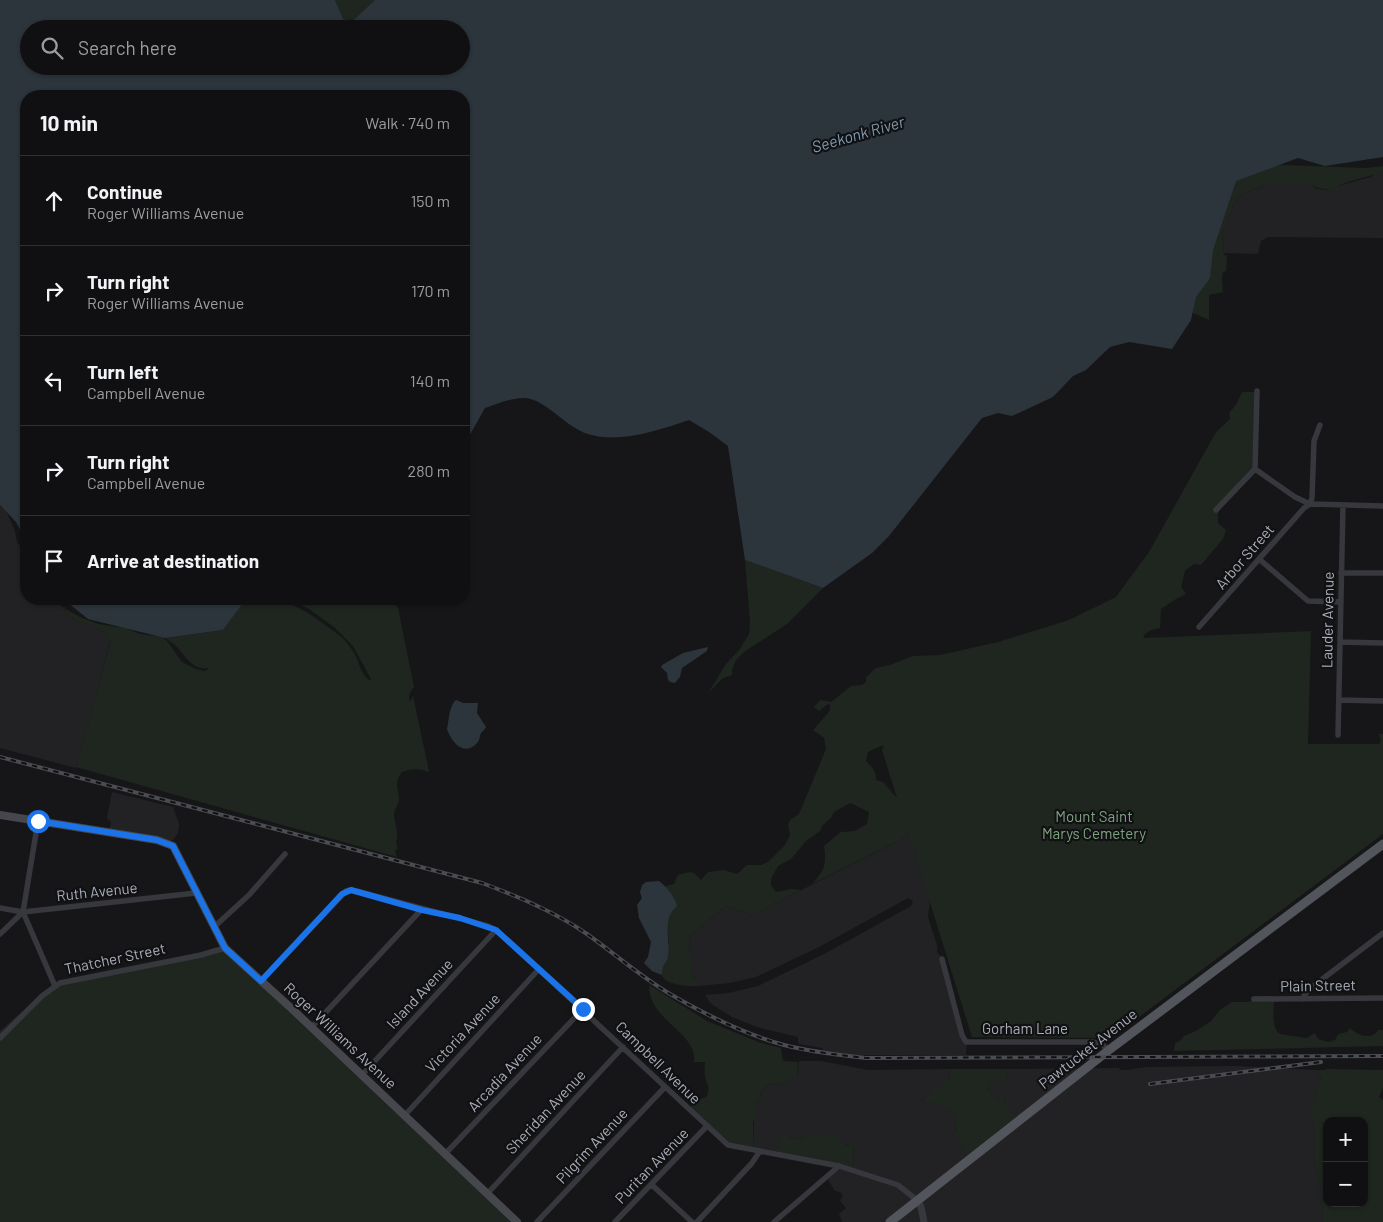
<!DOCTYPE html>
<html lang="en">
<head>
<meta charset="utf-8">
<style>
  :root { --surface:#101012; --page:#1e1e20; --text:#f1f3f6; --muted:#9c9d9f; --line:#303032 }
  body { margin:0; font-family:Barlow,sans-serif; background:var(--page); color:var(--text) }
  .controls { position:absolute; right:15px; bottom:15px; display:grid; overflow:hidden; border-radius:10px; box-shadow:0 1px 4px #0004 }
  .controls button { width:45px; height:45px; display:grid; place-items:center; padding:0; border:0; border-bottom:1px solid var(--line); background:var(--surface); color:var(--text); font:25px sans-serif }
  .stop { position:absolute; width:15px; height:15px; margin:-11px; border:4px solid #1a73e8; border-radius:50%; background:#fff }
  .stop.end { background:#1a73e8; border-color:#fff; box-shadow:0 1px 5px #0008 }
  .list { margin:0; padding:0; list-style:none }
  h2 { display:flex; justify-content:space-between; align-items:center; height:65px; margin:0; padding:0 20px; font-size:21px }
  h2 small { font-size:16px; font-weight:400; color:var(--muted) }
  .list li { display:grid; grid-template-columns:32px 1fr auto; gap:15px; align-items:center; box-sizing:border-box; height:90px; padding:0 20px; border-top:1px solid var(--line) }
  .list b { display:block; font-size:19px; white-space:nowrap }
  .list p { margin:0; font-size:16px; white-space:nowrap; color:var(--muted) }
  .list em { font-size:16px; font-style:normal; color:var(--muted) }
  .icon { flex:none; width:28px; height:28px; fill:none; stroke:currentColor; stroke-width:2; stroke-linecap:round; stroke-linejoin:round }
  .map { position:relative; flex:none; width:1383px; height:1222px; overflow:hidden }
  .search { position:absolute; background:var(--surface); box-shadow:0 1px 4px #0004; left:20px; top:20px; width:450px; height:55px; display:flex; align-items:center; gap:12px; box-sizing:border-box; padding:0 18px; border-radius:28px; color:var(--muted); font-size:19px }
  .panel { position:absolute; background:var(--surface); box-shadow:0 1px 4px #0004; left:20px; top:90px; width:450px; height:515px; border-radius:20px }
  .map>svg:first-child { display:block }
  .built { fill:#222225 }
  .green { fill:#1e261f; fill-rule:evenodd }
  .water { fill:#2c353c; fill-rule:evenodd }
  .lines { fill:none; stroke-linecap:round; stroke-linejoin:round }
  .minor { stroke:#37383d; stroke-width:5.5 }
  .tertiary { stroke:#37383d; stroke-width:7 }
  .secondary { stroke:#45474d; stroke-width:8 }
  .primary { stroke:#53555c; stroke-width:9 }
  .rail-casing { stroke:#4a4c52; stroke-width:4 }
  .rail { stroke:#111113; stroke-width:2; stroke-dasharray:5.5; stroke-linecap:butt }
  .route { stroke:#1a73e8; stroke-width:6 }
  .labels { text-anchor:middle; stroke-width:4.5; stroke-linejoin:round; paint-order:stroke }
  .street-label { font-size:15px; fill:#a8adb8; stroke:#111113 }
  .park-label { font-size:15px; fill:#7fa381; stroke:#111113 }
  .water-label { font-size:16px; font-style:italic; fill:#7f9bb3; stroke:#111113 }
</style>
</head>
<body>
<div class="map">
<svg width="1383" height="1222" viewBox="0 0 1383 1222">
  <rect width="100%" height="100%" fill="#161618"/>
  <path class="built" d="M1376,173H1383V238L1268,237L1261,241L1258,254L1224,253L1222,233L1237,197L1266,184H1311L1316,189L1330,190L1337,186L1371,177Z
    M0,506L6,511L15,531L17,542L26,553V599H51L59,605L66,608L62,607L71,618L105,632L107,638L111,639L76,768L0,748Z
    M112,792L173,807L179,824L178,833L174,839L169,842L109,831L111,822L108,820L107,817Z
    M910,829L932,884L928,917L937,945V952L944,960L962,1033L967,1042L966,1055H854L823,1051L822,1048L799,1044L798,1043V1037L757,1027L732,1017L711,1004L705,995L728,993L758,986L824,954L911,906L913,901L908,898L819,947L756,977L730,983L699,986L691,973V950L688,948L691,935L697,930L726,906L752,915L902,839Z
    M799,1061H821L868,1070L951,1069L949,1078L940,1087L922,1100L923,1102L932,1101L936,1104L944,1105L952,1110L955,1114V1130L1005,1105L1004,1096L1001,1094L1000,1098L997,1100L987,1088V1084L1006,1077L1007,1069L1120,1068L1119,1070H1127L1147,1067L1234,1066L1318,1070L1321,1080L1316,1090L1311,1113L1315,1128L1314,1158L1320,1183L1323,1222H842L839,1214L846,1208L840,1201L843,1195L840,1192L835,1191L827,1178L835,1169L851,1170L853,1166L854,1143L852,1141L851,1144L845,1145L806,1136L795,1140L789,1136L776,1152L753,1148L755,1103L759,1102L761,1091L771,1083L784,1085L792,1076H797Z"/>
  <path class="green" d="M335,0H375C367,10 357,23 343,20Z
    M1282,165L1367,168L1383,166V173C1379,173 1342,183 1338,186C1337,186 1333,191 1332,192C1325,186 1320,192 1311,184H1266L1237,197L1222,233L1224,255L1227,256L1226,271L1223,272L1222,278L1223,292L1209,295V320L1193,313L1187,305L1220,188L1234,186L1233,177L1272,166Z
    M1242,392H1254L1255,396L1254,468L1218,509V523L1226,530L1223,539L1201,565L1194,564L1185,571L1181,587L1186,594L1176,599L1161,609L1160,628C1153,630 1147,629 1143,638L1311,631L1308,744H1379L1381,741L1379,734H1383V834L1111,1038L972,1037L908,832L902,839L812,884C824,871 827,865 824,846L841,832L855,831L867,824L869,812L850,803L834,812L831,818L823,825L820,831L806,841L791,859L778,866L771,879V885L776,892L792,889L801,890L752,915L726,906L691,935L688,948L691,950V973L699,986C691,987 667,985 663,977C661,974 662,968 662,965L666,961L669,941L667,928L668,917L676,902L665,886L674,884L678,875L690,872L694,873L701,880L708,872L724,870L737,874L747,865H761L768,862L785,845L790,835L788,825L790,820L799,814L826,749L824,738L813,730L828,713L830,710V705L828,704L819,711L814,707L820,700L831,702L851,686L862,685L866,682V677L876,668L890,665L913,656L940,655L998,642L1069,620L1116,597L1149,552L1216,432L1230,419L1229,413L1236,405ZM881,746H884L882,750L897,798L883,782L876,780C877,772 871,766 866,761L868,752Z
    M745,560L823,588L787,624L744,652L736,660L732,670V675L723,678L708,693L726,664L740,649L749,634L750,622Z
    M253,599H274L258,603L257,605C284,595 303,609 324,624C335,632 345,638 352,650C360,660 360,677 372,681L353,646L335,628L309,609L291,600L275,599H390L398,608L414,687C410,692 408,695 410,702L413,696L429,771L428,772C418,768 411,769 402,772C393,783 399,788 399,799C399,804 394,809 394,815C395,824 399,834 396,842L398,849L395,850L397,857L76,767L111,640L107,638L105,632L71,618L62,607L80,617L98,624L125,628L140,634L162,637L167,641L182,662L196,669L205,671L209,668C194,671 186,658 178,648C175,644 169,641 165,638L223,630L244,602Z
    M222,948L511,1222H0V1031L53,984Z
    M649,985L707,1021L761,1043L781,1048L783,1061L798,1062L797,1077L792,1076L790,1082L784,1085L771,1083L761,1091L759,1102L755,1103C756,1109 758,1117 753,1122V1148L725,1143L688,1109L700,1099L706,1097C711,1088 707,1085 705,1076C704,1072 705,1067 705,1062H694C698,1032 648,1021 649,985Z
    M1253,1000H1274C1274,1010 1271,1028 1280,1034L1306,1038L1315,1033L1318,1039L1328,1042L1335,1040L1338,1034L1347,1032L1350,1028C1357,1035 1372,1041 1378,1030H1383V1046L1174,1051L1175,1043L1180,1041L1184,1036L1196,1031L1211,1021L1220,1010L1232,1002H1248Z
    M951,1069H1007L1006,1077L1004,1082L1000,1084L998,1080L987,1084V1088L997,1100L1000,1098L1001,1093L1004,1096L1005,1105L1018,1119L970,1156C957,1141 955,1134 955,1114C946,1103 933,1104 921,1101L949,1078Z
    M1326,1069L1383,1070V1088L1379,1097L1383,1100V1222H1323L1320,1183L1314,1158L1315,1128L1310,1113L1316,1090L1321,1080L1318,1070H1326ZM1327,1121H1364V1203H1327Z
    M783,1136H789L795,1140L806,1136H837L845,1145L851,1144L853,1140L854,1143L853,1166L851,1170L776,1152L779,1139Z"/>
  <path class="water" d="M0,0H335L343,19L350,21L356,18L375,0H1383V157L1325,166L1298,158L1236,181L1213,250L1210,278L1196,297L1191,320L1172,349L1129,342L1110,347L1086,370L1073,376L1053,397L1012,416L998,413L982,418L889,536L872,553L823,588L745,560L728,446L709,432L689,420C659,430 620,444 588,434C567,428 546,400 526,398C513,397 497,404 485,408L464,445V96H26V541L16,522L0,505ZM29,29H461V66H29Z
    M63,599H253L244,602L223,630L165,638L88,619Z
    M708,647L707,651L682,668L680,677L675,683L670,682L668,680L667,673L661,667L662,665L683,653Z
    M456,700L463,703H478L477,713L486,727C485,729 483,731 481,733C479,737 480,741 476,744C463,757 451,741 447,729C449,720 449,706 456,700Z
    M659,881C666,886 675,897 677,906C661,919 671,939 668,956C667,964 662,963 662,975L652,971L644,963L648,957L651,942L639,918L637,905L642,898L640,892L642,885L646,882Z"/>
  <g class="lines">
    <path class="minor" d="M1255,469L1295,497L1310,504L1383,506
      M1216,510L1255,469L1257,391
      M1259,559L1308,601L1341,602
      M1341,573H1383
      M1199,627L1304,508L1310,504L1312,498L1314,441L1320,425
      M1340,642L1383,643
      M1339,700L1383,701
      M1338,735L1343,505
      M38,821L23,912L55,986
      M0,908L23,912L196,893
      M214,927L249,895L285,854
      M0,934L23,912
      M942,959L962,1035L966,1042H1092L1101,1044L1109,1050
      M261,981L346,891L351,890L360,892L488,926L496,930L728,1145L839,1166L898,1185L918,1201
      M1254,999L1383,998
      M1302,999L1308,990L1383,933
      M311,1028L422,909
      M0,1038L42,996L60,983L201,955L225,948
      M361,1076L496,930
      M405,1115L539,969
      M445,1154L583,1009
      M652,1185L692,1222
      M487,1194L623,1047
      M537,1222L665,1087
      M615,1222L706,1127
      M697,1222L752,1163L760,1151
      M774,1222L839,1166"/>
    <path class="tertiary" d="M918,1201L921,1207L924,1222"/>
    <path class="secondary" d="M0,815L157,840L173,846L225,948L291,1008L517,1222"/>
    <path class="primary" d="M890,1222L1109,1050L1383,844"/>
    <defs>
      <path id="rail" d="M0,757L482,883C519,897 555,912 587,934C615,954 641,977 670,994C706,1015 744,1034 784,1045C811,1052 839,1055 866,1058L1383,1056
        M1150,1084L1321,1062"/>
    </defs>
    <use href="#rail" class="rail-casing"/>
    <use href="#rail" class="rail"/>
  </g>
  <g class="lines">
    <path class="route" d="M38,821L157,840L173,846L225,948L261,981L342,894L351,890L422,910L460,918L496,930L583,1009"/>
  </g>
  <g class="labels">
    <g class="street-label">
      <text transform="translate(1245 557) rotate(-49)" y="5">Arbor Street</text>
      <text transform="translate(1328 620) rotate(-89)" y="5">Lauder Avenue</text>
      <text transform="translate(97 892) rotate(-6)" y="5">Ruth Avenue</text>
      <text transform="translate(115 959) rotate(-12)" y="5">Thatcher Street</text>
      <text transform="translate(1318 986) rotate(-1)" y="5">Plain Street</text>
      <text transform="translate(420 994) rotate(-47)" y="5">Island Avenue</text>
      <text x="1025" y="1034">Gorham Lane</text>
      <text transform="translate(463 1033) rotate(-47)" y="5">Victoria Avenue</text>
      <text transform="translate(340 1036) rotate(43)" y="5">Roger Williams Avenue</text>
      <text transform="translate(1088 1049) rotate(-38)" y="5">Pawtucket Avenue</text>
      <text transform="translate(658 1063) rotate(44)" y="5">Campbell Avenue</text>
      <text transform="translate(505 1073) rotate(-47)" y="5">Arcadia Avenue</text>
      <text transform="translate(546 1112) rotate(-47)" y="5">Sheridan Avenue</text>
      <text transform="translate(592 1146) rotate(-47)" y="5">Pilgrim Avenue</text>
      <text transform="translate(652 1166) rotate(-46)" y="5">Puritan Avenue</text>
    </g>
    <g class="park-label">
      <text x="1094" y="822">Mount Saint<tspan x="1094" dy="17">Marys Cemetery</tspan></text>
    </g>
    <g class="water-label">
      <text transform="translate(858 134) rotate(-16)" y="6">Seekonk River</text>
    </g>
  </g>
</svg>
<div class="controls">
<button>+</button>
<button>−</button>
</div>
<div class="stop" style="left:38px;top:821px"></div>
<div class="stop end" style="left:583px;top:1009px"></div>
<div class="search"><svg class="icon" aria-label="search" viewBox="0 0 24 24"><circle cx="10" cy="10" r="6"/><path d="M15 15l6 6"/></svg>Search here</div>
<section class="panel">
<h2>10 min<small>Walk · 740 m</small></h2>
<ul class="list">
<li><svg class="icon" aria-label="ahead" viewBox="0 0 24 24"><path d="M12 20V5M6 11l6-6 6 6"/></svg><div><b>Continue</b><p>Roger Williams Avenue</p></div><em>150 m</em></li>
<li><svg class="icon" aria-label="right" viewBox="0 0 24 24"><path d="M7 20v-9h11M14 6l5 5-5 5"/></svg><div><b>Turn right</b><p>Roger Williams Avenue</p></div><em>170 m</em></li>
<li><svg class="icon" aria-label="left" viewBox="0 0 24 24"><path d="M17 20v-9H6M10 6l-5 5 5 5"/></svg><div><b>Turn left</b><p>Campbell Avenue</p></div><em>140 m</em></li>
<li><svg class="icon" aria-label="right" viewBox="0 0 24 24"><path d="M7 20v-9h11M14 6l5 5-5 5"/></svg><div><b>Turn right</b><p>Campbell Avenue</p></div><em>280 m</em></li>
<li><svg class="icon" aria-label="arrive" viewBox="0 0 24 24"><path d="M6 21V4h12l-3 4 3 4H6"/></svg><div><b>Arrive at destination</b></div></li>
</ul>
</section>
</div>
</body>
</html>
